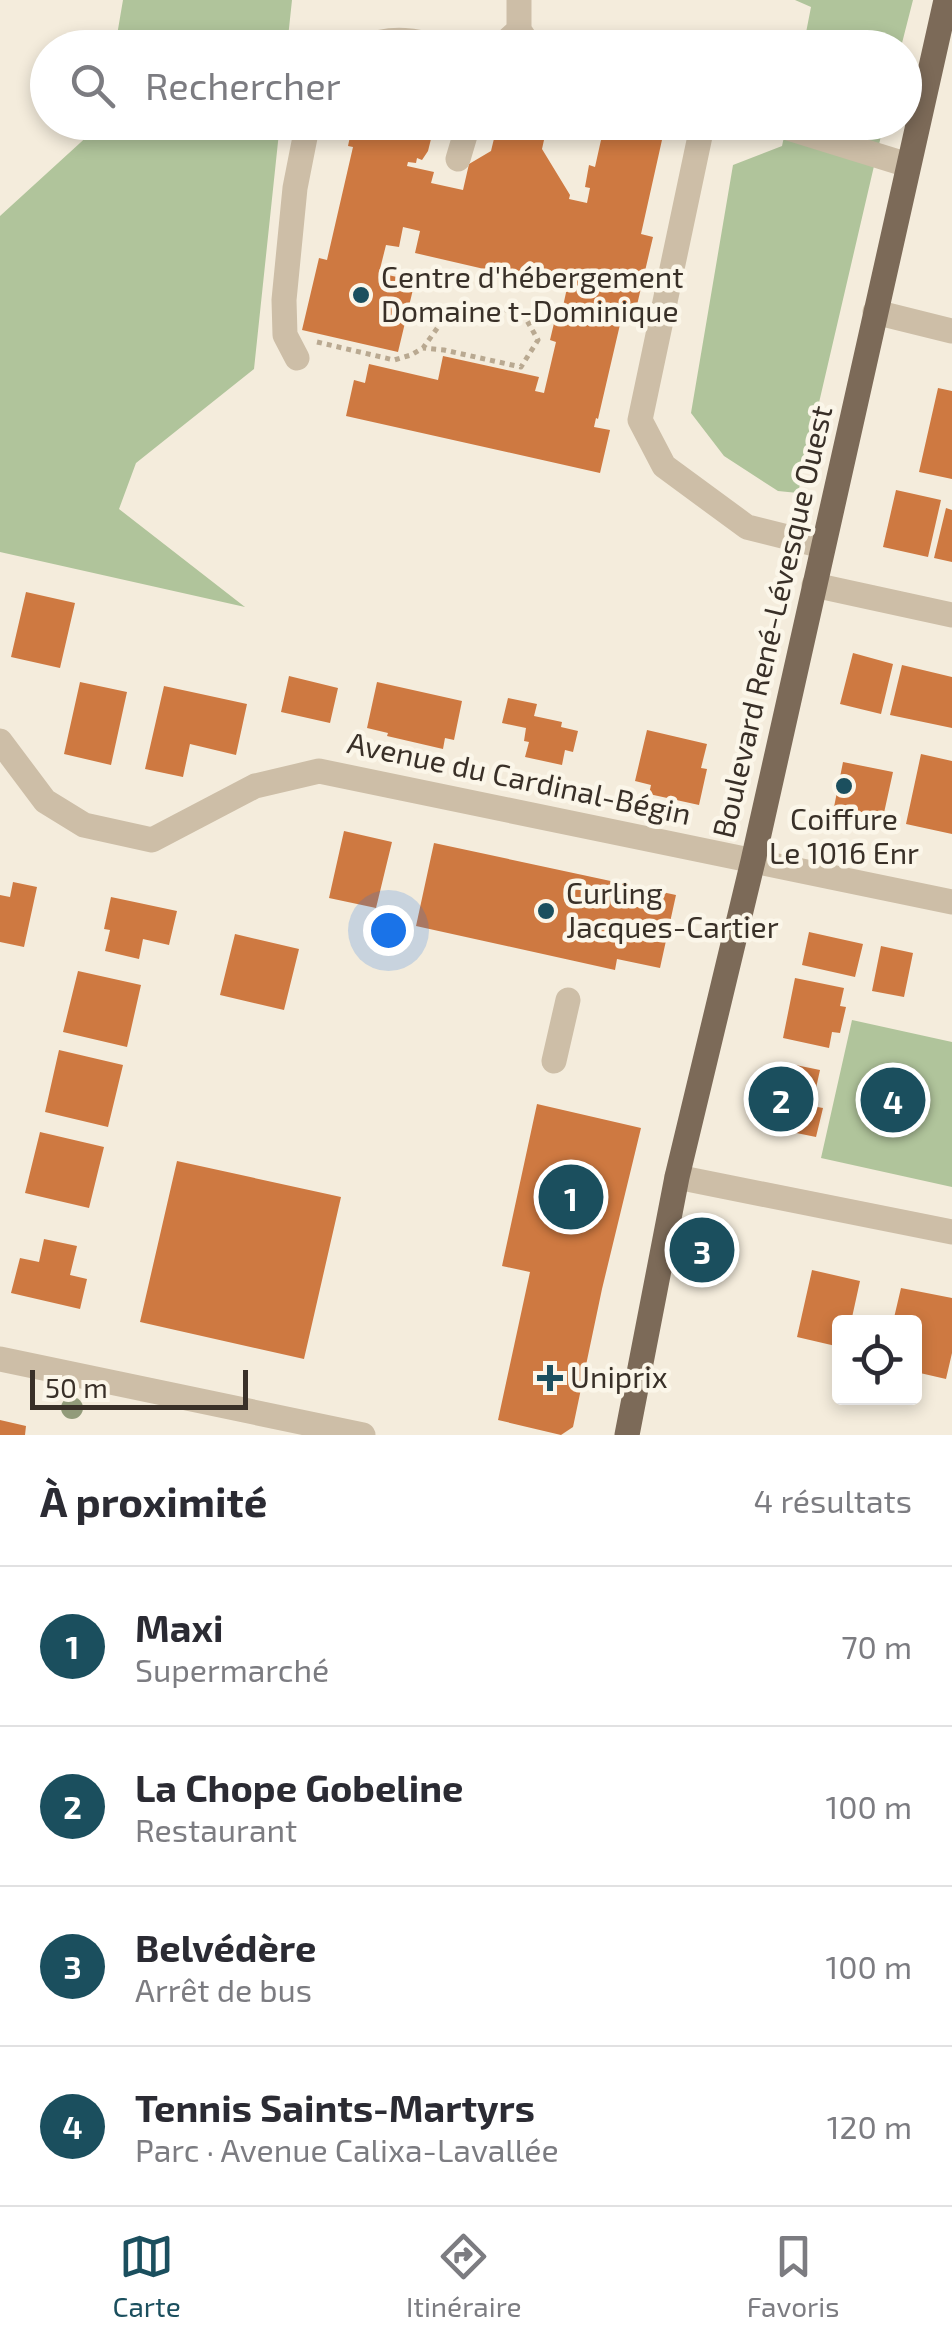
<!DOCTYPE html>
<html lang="fr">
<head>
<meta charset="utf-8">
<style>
  :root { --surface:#fff; --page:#f2f2f3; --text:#2b2b33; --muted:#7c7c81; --line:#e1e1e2; --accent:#1b4f5e }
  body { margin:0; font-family:"Exo 2",sans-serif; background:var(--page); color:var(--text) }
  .controls { position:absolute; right:30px; bottom:30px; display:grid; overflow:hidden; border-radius:10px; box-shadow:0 5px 15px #0003 }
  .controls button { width:90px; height:90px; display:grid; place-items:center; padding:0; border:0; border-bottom:2px solid var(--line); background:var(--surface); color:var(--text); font:50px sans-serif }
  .scale { position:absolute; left:30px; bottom:25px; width:218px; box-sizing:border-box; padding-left:10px; border:5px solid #393028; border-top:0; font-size:28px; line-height:35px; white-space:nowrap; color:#393028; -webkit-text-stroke:8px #fbf6e9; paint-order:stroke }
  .you { position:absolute; left:388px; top:930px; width:35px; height:35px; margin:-25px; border:8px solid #fff; border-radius:50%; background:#1a73e8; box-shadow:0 0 0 15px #1a73e833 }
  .badge { display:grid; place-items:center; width:65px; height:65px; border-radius:50%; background:var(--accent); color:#fff; font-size:32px; font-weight:700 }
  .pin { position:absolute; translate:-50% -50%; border:5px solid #fff; box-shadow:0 2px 10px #0006 }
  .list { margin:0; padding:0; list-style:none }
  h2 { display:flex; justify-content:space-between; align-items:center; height:130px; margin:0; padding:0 40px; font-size:42px }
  h2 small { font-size:32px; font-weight:400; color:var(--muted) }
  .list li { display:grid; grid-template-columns:65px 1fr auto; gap:30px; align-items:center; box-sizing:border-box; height:160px; padding:0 40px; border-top:2px solid var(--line) }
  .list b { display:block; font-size:38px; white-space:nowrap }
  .list p { margin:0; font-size:32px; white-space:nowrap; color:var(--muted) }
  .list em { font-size:32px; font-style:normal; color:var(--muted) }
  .icon { flex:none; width:55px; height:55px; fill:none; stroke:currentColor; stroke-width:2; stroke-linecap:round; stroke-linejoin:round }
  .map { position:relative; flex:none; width:952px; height:1435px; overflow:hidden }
  .search { position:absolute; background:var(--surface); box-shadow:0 5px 15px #0003; left:30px; right:30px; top:30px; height:110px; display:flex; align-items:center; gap:25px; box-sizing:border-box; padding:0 35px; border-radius:55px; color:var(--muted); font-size:38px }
  .sheet { height:770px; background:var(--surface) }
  nav { display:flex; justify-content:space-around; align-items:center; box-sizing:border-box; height:140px; border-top:2px solid var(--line); background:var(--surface); font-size:28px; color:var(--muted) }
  nav a { display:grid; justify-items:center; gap:5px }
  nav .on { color:var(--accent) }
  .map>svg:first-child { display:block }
  .green { fill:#b0c49b }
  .building { fill:#ce7941 }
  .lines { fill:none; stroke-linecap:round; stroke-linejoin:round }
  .path { stroke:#b9a991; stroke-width:5; stroke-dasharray:5 5; stroke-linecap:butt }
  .minor { stroke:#cdbea7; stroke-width:25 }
  .major { stroke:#7c6a58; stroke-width:25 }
  .tree { fill:#929b7a }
  .poi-dot { fill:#1b4f5e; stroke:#fbf6e9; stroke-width:4 }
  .labels { text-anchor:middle; stroke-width:9; stroke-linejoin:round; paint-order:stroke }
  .poi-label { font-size:30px; fill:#393028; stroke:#fbf6e9; text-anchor:start }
  .street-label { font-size:30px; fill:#393028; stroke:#fbf6e9 }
</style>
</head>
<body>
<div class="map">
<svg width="952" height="1435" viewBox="0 0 952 1435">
  <rect width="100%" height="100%" fill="#f4ecdc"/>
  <path class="green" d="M123,0H292L287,47H115Z
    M795,0H913L901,47L803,48L811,7Z
    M103,122L280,123L254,369L136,463L119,509L245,607L0,552V216Z
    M787,123H884L798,493L778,491L724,456L691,413L733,165L782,146Z
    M852,1020L952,1042V1187L821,1158Z"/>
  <path class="building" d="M353,122H430L429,129L432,135L428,151L422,160L417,158L416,163L408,162L407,166L434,172L431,183L463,190L469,164L491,151L498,122H548L542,149L570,195L569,199L587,203L590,188L585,187L589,165L595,167L605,122H666L641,234L653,237L637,305L625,303L598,419L596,418L594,427L610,430L600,473L346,416L354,380L365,383L369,364L438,380L443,356L539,377L535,391L544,393L556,342L550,340L555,319L560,320L567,288L415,253L420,231L403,227L399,247L386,245L379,273L415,281L398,352L302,330L319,258L327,260L353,147L348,146Z
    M938,388L952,391V479L919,472Z
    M896,490L941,500L928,557L883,547Z
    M946,508L952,510V562L934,558Z
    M26,592L75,603L60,668L11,657Z
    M853,653L893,664L881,714L840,704Z
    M902,665L952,677V728L890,715Z
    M289,676L338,688L330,723L281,712Z
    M80,682L127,692L111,765L64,754Z
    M377,682L462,701L454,740L445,738L443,749L387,736L388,733L367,728Z
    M164,686L247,704L236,755L190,744L183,777L145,769Z
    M508,698L537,704L534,716L562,722L561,727L578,731L573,752L565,750L562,765L525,757L529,742L524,741L526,728L502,723Z
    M647,730L707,744L701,768L707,769L699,805L649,794L651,785L635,781Z
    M921,754L952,761V834L906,824Z
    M843,762L893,772L882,822L833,812Z
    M344,831L392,842L376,908L329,898Z
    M434,843L676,895L660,968L617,959L615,970L416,926Z
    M13,882L37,887L24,947L0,942V895L10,897Z
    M111,897L177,911L169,945L143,939L139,959L105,951L110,930L104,929Z
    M809,932L863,944L855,977L802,965Z
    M235,934L299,949L284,1010L220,995Z
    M881,946L913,953L904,997L872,991Z
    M78,971L141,985L127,1047L63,1032Z
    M795,978L844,988L840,1006L846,1007L840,1033L832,1032L829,1048L783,1038Z
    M59,1050L123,1065L108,1127L45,1112Z
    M781,1062L820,1070L812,1106L823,1108L816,1137L767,1127Z
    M537,1104L641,1128L602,1289L573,1427L561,1435L498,1420L530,1272L502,1266Z
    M40,1132L104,1147L89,1208L25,1193Z
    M177,1161L341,1197L304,1359L140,1322Z
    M44,1239L77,1246L70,1275L87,1279L80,1309L11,1293L20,1258L39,1262Z
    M812,1270L860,1281L851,1322H840V1347L797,1337Z
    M901,1288L952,1298V1353L946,1379L920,1373L918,1382H914V1322H893Z
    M0,1420L26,1426L25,1435H0Z"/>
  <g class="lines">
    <path class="path" d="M317,342L394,360L411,355L423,348L446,316L459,309L521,310L538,340L521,367L444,350L423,348"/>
    <path class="minor" d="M519,0V30L527,42L554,48
      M364,48C391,35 418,41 446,48
      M499,48L519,30
      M703,122L640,420L664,466L747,527L823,546
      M769,122L908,165
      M458,159L469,122
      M875,312L952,331
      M297,358L285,335L284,300L295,188L308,122
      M814,585L952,615
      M0,741L45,801L84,825L152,840L255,786L319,771L952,902
      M554,1061L568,1000
      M677,1177L952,1232
      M0,1359L363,1435"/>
    <path class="major" d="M627,1435L677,1177L753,861L946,0"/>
  </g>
  <circle class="tree" cx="72" cy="1408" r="11"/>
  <g class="poi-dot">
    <circle cx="361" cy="295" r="10"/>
    <circle cx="844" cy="786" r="10"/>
    <circle cx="546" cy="911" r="10"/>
    <path d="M545 1363h10v10h10v10h-10v10h-10v-10h-10v-10h10z"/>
  </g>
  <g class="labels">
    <g class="poi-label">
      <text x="381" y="288">Centre d'hébergement<tspan x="381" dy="34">Domaine t-Dominique</tspan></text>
      <text x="844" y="830" text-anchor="middle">Coiffure<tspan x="844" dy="34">Le 1016 Enr</tspan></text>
      <text x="566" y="904">Curling<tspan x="566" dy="34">Jacques-Cartier</tspan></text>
      <text x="570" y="1388">Uniprix</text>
    </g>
    <g class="street-label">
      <text transform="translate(773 622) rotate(-77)" y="10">Boulevard René-Lévesque Ouest</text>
      <text transform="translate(519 779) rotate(12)" y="10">Avenue du Cardinal-Bégin</text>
    </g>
  </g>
</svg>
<div class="controls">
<button><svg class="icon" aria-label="locate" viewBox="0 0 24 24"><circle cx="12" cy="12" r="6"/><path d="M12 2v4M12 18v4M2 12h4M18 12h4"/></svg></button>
</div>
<div class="scale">50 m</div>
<div class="you"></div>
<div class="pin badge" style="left:571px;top:1197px">1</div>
<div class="pin badge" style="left:781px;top:1099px">2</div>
<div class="pin badge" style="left:702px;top:1250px">3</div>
<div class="pin badge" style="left:893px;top:1100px">4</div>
<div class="search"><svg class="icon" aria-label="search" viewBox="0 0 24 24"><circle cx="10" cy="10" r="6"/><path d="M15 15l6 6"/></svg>Rechercher</div>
</div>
<section class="sheet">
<h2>À proximité<small>4 résultats</small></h2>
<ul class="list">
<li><span class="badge">1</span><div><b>Maxi</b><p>Supermarché</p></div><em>70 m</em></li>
<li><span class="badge">2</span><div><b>La Chope Gobeline</b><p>Restaurant</p></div><em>100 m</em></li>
<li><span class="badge">3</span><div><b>Belvédère</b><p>Arrêt de bus</p></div><em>100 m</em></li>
<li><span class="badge">4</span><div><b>Tennis Saints-Martyrs</b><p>Parc · Avenue Calixa-Lavallée</p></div><em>120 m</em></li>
</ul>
</section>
<nav>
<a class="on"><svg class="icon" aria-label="map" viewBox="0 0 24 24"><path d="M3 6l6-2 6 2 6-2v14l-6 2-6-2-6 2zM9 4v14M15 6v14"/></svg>Carte</a>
<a><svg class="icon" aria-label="directions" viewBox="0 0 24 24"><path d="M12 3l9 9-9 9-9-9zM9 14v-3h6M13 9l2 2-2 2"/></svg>Itinéraire</a>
<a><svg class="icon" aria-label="saved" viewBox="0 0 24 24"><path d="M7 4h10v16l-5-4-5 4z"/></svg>Favoris</a>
</nav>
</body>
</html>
